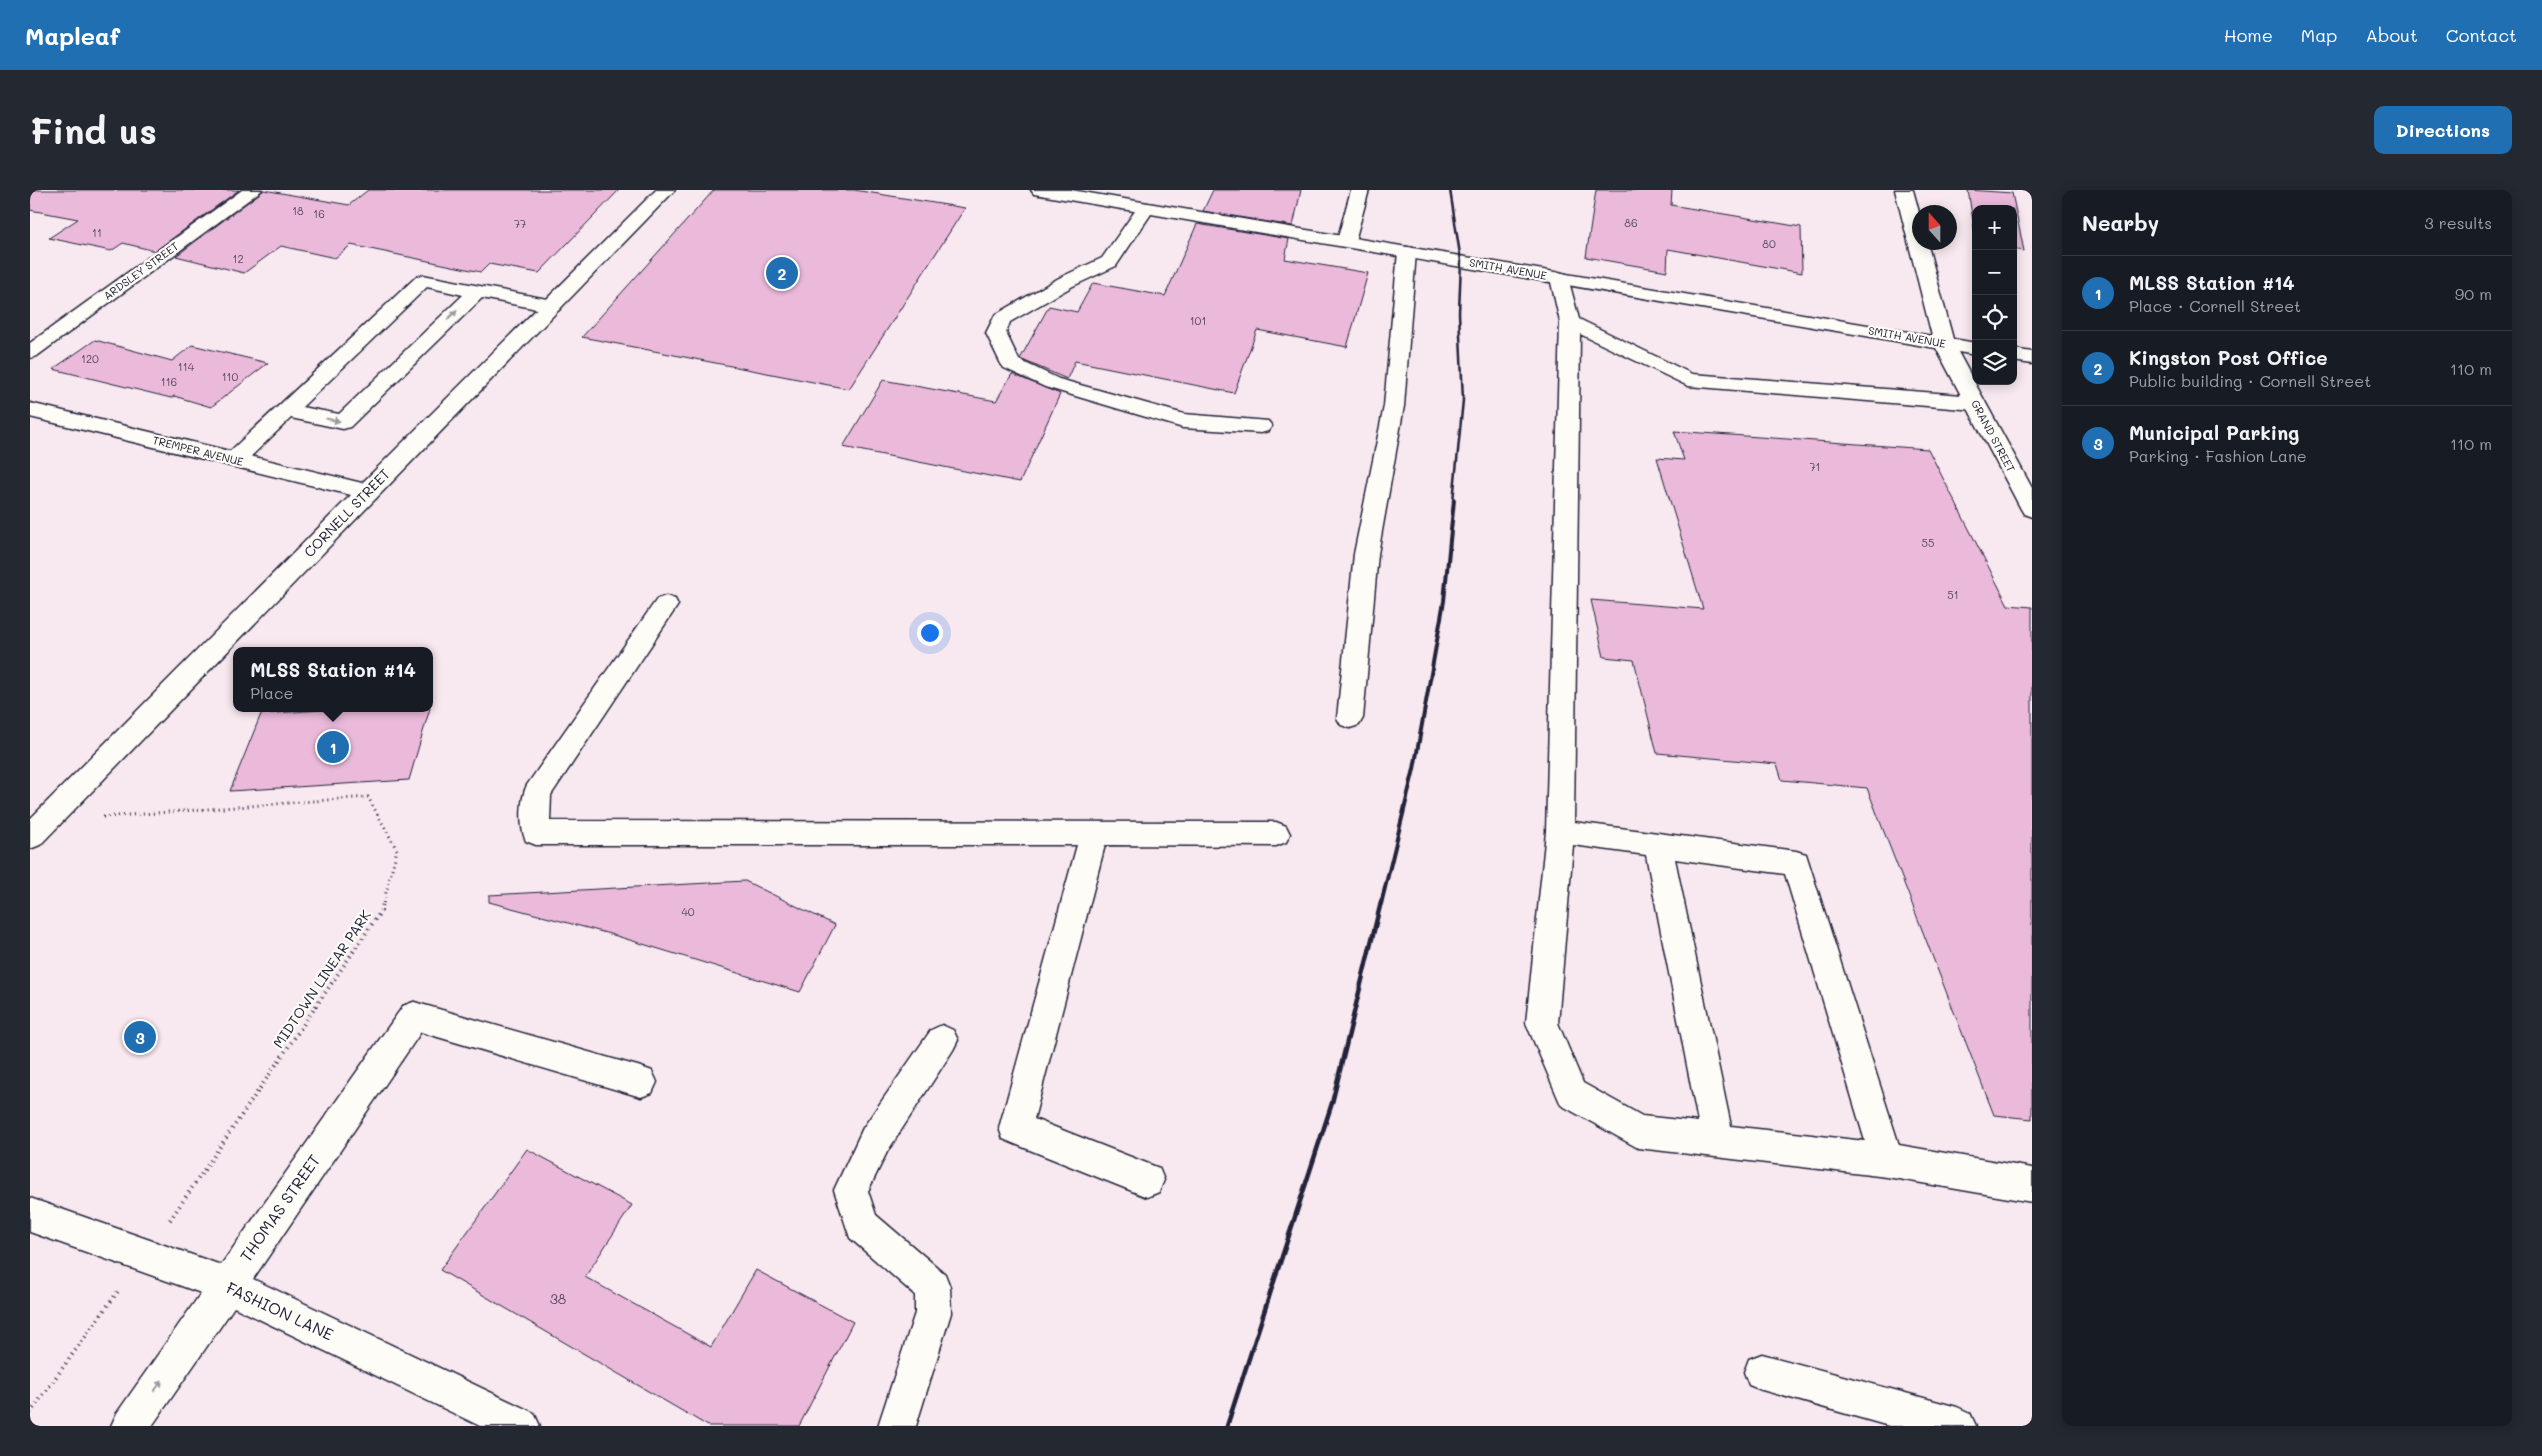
<!DOCTYPE html>
<html lang="en">
<head>
<meta charset="utf-8">
<style>
  :root { --surface:#171b24; --page:#242831; --text:#f1f3f6; --muted:#9ea1a6; --line:#363941; --accent:#1f6fb2 }
  body { margin:0; font-family:Mali,sans-serif; background:var(--page); color:var(--text) }
  .controls { position:absolute; right:15px; top:15px; display:grid; overflow:hidden; border-radius:10px; box-shadow:0 2px 12px #0003 }
  .controls button { width:45px; height:45px; display:grid; place-items:center; padding:0; border:0; border-bottom:1px solid var(--line); background:var(--surface); color:var(--text); font:25px sans-serif }
  .compass { position:absolute; left:1882px; top:15px; width:45px; height:45px; border-radius:50%; background:var(--surface); box-shadow:0 2px 12px #0003; rotate:339deg }
  .you { position:absolute; left:899px; top:442px; width:18px; height:18px; margin:-12px; border:4px solid #fff; border-radius:50%; background:#1a73e8; box-shadow:0 0 0 8px #1a73e833 }
  .badge { display:grid; place-items:center; width:32px; height:32px; border-radius:50%; background:var(--accent); color:#fff; font-size:16px; font-weight:700 }
  .pin { position:absolute; translate:-50% -50%; border:2px solid #fff; box-shadow:0 1px 5px #0006 }
  .popup { position:absolute; left:203px; top:457px; width:200px; height:65px; box-sizing:border-box; display:grid; place-content:center; border-radius:10px; background:var(--surface); filter:drop-shadow(0 1px 4px #0005); font-size:16px; white-space:nowrap; color:var(--muted) }
  .popup b { font-size:19px; color:var(--text) }
  .popup::after { content:''; position:absolute; left:50%; top:100%; margin-left:-10px; border:10px solid transparent; border-top-color:var(--surface) }
  .list { margin:0; padding:0; list-style:none }
  h2 { display:flex; justify-content:space-between; align-items:center; height:65px; margin:0; padding:0 20px; font-size:21px }
  h2 small { font-size:16px; font-weight:400; color:var(--muted) }
  .list li { display:grid; grid-template-columns:32px 1fr auto; gap:15px; align-items:center; box-sizing:border-box; height:75px; padding:0 20px; border-top:1px solid var(--line) }
  .list b { display:block; font-size:19px; white-space:nowrap }
  .list p { margin:0; font-size:16px; white-space:nowrap; color:var(--muted) }
  .list em { font-size:16px; font-style:normal; color:var(--muted) }
  .icon { flex:none; width:28px; height:28px; fill:none; stroke:currentColor; stroke-width:2; stroke-linecap:round; stroke-linejoin:round }
  .map { position:relative; flex:none; width:2002px; height:1236px; overflow:hidden; border-radius:10px }
  header { display:flex; align-items:center; gap:30px; box-sizing:border-box; height:70px; padding:0 25px; background:var(--accent); color:#fff }
  header strong { font-size:24px }
  nav { display:flex; gap:28px; margin-inline-start:auto; font-size:18px }
  .intro { display:flex; align-items:center; justify-content:space-between; box-sizing:border-box; height:120px; padding:0 30px }
  h1 { margin:0; font-size:35px }
  .button { padding:12px 22px; border-radius:10px; background:var(--accent); color:#fff; font-size:18px; font-weight:700 }
  main { display:flex; gap:30px; padding:0 30px }
  aside { flex:1; background:var(--surface); border-radius:10px; box-shadow:0 2px 12px #0003 }
  .map>svg:first-child { display:block }
  .building { fill:#ebbadb; stroke:#22223b }
  .lines { fill:none; stroke-linecap:round; stroke-linejoin:round }
  .lane-casing { stroke:#22223b; stroke-width:3 }
  .street-casing { stroke:#22223b; stroke-width:3 }
  .path-far1 { stroke:#22223b; stroke-width:3; stroke-dasharray:1 4; stroke-linecap:butt }
  .path { stroke:#22223b; stroke-width:4; stroke-dasharray:1 4.5; stroke-linecap:butt }
  .lane { fill:#fdfcf7; fill-rule:evenodd }
  .street { fill:#fdfcf7; fill-rule:evenodd }
  .rail-far2 { stroke:#22223b; stroke-width:2.5 }
  .rail-far1 { stroke:#22223b; stroke-width:4 }
  .rail { stroke:#22223b; stroke-width:4.5 }
  .oneway { fill:#9a9aa2 }
  .labels { text-anchor:middle; stroke-width:4.5; stroke-linejoin:round; paint-order:stroke }
  .number-label { font-size:11px; fill:#544863 }
  .far-street-label { font-size:11px; fill:#22223b; stroke:#fdfcf7 }
  .street-label { font-size:14px; fill:#22223b; stroke:#fdfcf7 }
  .near-number-label { font-size:14px; fill:#544863 }
  .near-street-label { font-size:16px; fill:#22223b; stroke:#fdfcf7 }
</style>
</head>
<body>
<header>
<strong>Mapleaf</strong>
<nav><a>Home</a><a>Map</a><a>About</a><a>Contact</a></nav>
</header>
<div class="intro"><h1>Find us</h1><a class="button">Directions</a></div>
<main>
<div class="map">
<svg width="2002" height="1236" viewBox="0 0 2002 1236">
  <rect width="100%" height="100%" fill="#f8e8ef"/>
  <filter id="ink" filterUnits="userSpaceOnUse"><feTurbulence type="fractalNoise" baseFrequency=".02" numOctaves="2"/><feDisplacementMap in="SourceGraphic" scale="10" xChannelSelector="R" yChannelSelector="G"/><feConvolveMatrix kernelMatrix="1 2 1 2 8 2 1 2 1" color-interpolation-filters="sRGB"/></filter>
  <g filter="url(#ink)">
    <path class="building" d="M1,0H209L125,61L93,53L81,61L19,48L48,29L0,20Z
      M234,0L319,15L338,0H589L509,83L459,74L451,82L321,55L305,68L251,56L214,83L146,66Z
      M684,0H824L935,18L819,199L552,147Z
      M1183,0H1271L1263,36L1173,21Z
      M1566,0H1642L1641,15L1771,37L1772,83L1638,59L1637,81L1556,67Z
      M1938,0L1982,3L1994,61L1983,59V19H1946V50Z
      M1167,34L1259,49L1255,69L1338,83L1317,157L1227,140L1204,203L1045,171L1037,189L990,169L1019,116L1047,122L1063,93L1135,106Z
      M65,150L142,171L162,155L238,173L181,217L144,206L141,208L23,179Z
      M982,184L1030,204L990,292L813,257L853,190L966,211Z
      M1644,241L1898,259L1978,415L2002,417V929L1964,925L1837,598L1752,590L1747,574L1627,563L1604,470L1574,467L1561,410L1673,419L1627,268L1654,270Z
      M325,518H400L379,590L200,601L231,524Z
      M715,691L805,735L770,802L580,744L459,712V705Z
      M497,959L602,1015L555,1087L681,1157L726,1080L823,1132L769,1236H678L410,1080Z"/>
    <g class="lines">
      <defs>
        <path id="lane" d="M1321,0H1339L1325,51L1322,55H1310L1307,51Z
          M1116,13L1122,14L1125,18L1086,76L1043,96L980,132L976,143L989,170L1029,189L1154,224L1238,231L1242,236L1238,241L1231,243L1153,238L1015,197L974,178L971,174L956,143L965,125L1029,88L1072,68L1110,14Z
          M1377,57L1383,58L1386,62L1374,216L1348,364L1333,528L1329,535L1320,538L1311,535L1307,528L1324,364L1354,216L1368,62L1371,58Z
          M1529,82L1536,84L1538,88L1549,129L1662,184L1945,206L1952,208L1955,213L1952,218L1945,220L1658,196L1550,144L1544,632L1766,661L1776,664L1869,955L2002,978V1012L1857,987L1608,958L1531,915L1496,833L1516,642L1530,132L1520,88L1522,84ZM1543,655L1616,665L1668,932L1612,926L1553,893L1528,833ZM1645,669L1755,684L1835,951L1701,936Z
          M393,85L522,110L529,112L532,116L529,120L522,122L452,108L320,237L313,239L261,228L212,275L204,277L196,275L193,270L196,265L386,87ZM397,97L433,105L309,224L272,217Z
          M636,406L645,409L648,415L521,605L520,631L1246,632L1256,636L1260,644L1256,652L1246,656L1075,655L1004,929L1129,978L1134,990L1129,1002L1117,1007L985,954L973,949L969,938L1047,655H506L496,651C489,637 490,609 497,595L627,409Z
          M384,812L611,877L622,881L627,892L622,903L611,907L384,840L373,836L369,826L373,816Z
          M912,835L923,840L928,850L923,860L857,962L838,1001L846,1025L915,1084L920,1097L921,1123L886,1236H848L885,1123V1105L820,1048L804,1000L833,938L901,840Z
          M1732,1164L1927,1217L1940,1223L1946,1236H1859L1732,1200L1719,1195L1714,1182L1719,1169Z"/>
        <path id="street" d="M212,0H232L7,166L0,168V153Z
          M626,0H645L10,655L0,659V629L321,305L0,227V213L332,293Z
          M1001,0H1041L1902,146L1865,0H1883L1890,26V52H1897L1923,149L1946,153V165L1928,162L2002,298V327L1994,324L1991,319L1906,158L1010,5L1004,4Z
          M1983,159L2002,162V174L1983,171Z
          M384,812L395,816L399,826L395,836L223,1089L504,1223L510,1236H450L204,1117L122,1236H81L87,1223L171,1103L0,1042V1008L191,1075L373,816Z"/>
      </defs>
      <use href="#lane" class="lane-casing"/>
      <use href="#street" class="street-casing"/>
      <path class="path-far1" d="M73,627L338,607L367,660L353,714"/>
      <path class="path" d="M140,1030L351,721L353,712
        M0,1223L89,1100"/>
      <use href="#lane" class="lane"/>
      <use href="#street" class="street"/>
      <path class="rail-far2" d="M1420,0L1431,71L1429,123L1433,210L1423,311"/>
      <path class="rail-far1" d="M1351,714L1384,579L1414,411L1424,310"/>
      <path class="rail" d="M1197,1236L1302,913L1351,712"/>
    </g>
    <defs><path id="oneway-solid" d="M-6-.8H1V-3.2L6.5 0L1 3.2V.8H-6Z" transform="scale(1.25)"/></defs>
    <g class="oneway">
      <use href="#oneway-solid" transform="translate(422 125) rotate(-44)"/>
      <use href="#oneway-solid" transform="translate(303 230) rotate(11)"/>
      <use href="#oneway-solid" transform="translate(128 1196) rotate(-55)"/>
    </g>
  </g>
  <g class="labels">
    <g class="number-label">
      <text x="268" y="25">18</text>
      <text x="289" y="28">16</text>
      <text x="1601" y="37">86</text>
      <text x="490" y="38">77</text>
      <text x="67" y="47">11</text>
      <text x="1739" y="58">80</text>
      <text x="208" y="73">12</text>
      <text x="1168" y="135">101</text>
      <text x="60" y="173">120</text>
      <text x="156" y="181">114</text>
      <text x="200" y="191">110</text>
      <text x="139" y="196">116</text>
      <text x="1785" y="281">71</text>
      <text x="1898" y="357">55</text>
      <text x="1923" y="409">51</text>
      <text x="658" y="726">40</text>
    </g>
    <g class="far-street-label">
      <text transform="translate(1478 79) rotate(10)" y="4">SMITH AVENUE</text>
      <text transform="translate(111 81) rotate(-36)" y="4">ARDSLEY STREET</text>
      <text transform="translate(1877 147) rotate(10)" y="4">SMITH AVENUE</text>
      <text transform="translate(1963 246) rotate(62)" y="4">GRAND STREET</text>
      <text transform="translate(168 261) rotate(14)" y="4">TREMPER AVENUE</text>
    </g>
    <g class="street-label">
      <text transform="translate(317 323) rotate(-46)" y="5">CORNELL STREET</text>
      <text transform="translate(292 789) rotate(-56)" y="5">MIDTOWN LINEAR PARK</text>
    </g>
    <g class="near-number-label">
      <text x="528" y="1114">38</text>
    </g>
    <g class="near-street-label">
      <text transform="translate(250 1018) rotate(-55)" y="6">THOMAS STREET</text>
      <text transform="translate(250 1121) rotate(25)" y="6">FASHION LANE</text>
    </g>
  </g>
</svg>
<div class="controls">
<button>+</button>
<button>−</button>
<button><svg class="icon" aria-label="locate" viewBox="0 0 24 24"><circle cx="12" cy="12" r="6"/><path d="M12 2v4M12 18v4M2 12h4M18 12h4"/></svg></button>
<button><svg class="icon" aria-label="layers" viewBox="0 0 24 24"><path d="M12 4l9 5-9 5-9-5zM3 14l9 5 9-5"/></svg></button>
</div>
<svg class="compass" viewBox="-18 -18 36 36"><path d="M0-13l5 13h-10z" fill="#e53935"/><path d="M0 13l5-13h-10z" fill="#9ea1a6"/></svg>
<div class="you"></div>
<div class="pin badge" style="left:303px;top:557px">1</div>
<div class="popup"><b>MLSS Station #14</b>Place</div>
<div class="pin badge" style="left:752px;top:83px">2</div>
<div class="pin badge" style="left:110px;top:847px">3</div>
</div>
<aside>
<h2>Nearby<small>3 results</small></h2>
<ul class="list">
<li><span class="badge">1</span><div><b>MLSS Station #14</b><p>Place · Cornell Street</p></div><em>90 m</em></li>
<li><span class="badge">2</span><div><b>Kingston Post Office</b><p>Public building · Cornell Street</p></div><em>110 m</em></li>
<li><span class="badge">3</span><div><b>Municipal Parking</b><p>Parking · Fashion Lane</p></div><em>110 m</em></li>
</ul>
</aside>
</main>
</body>
</html>
